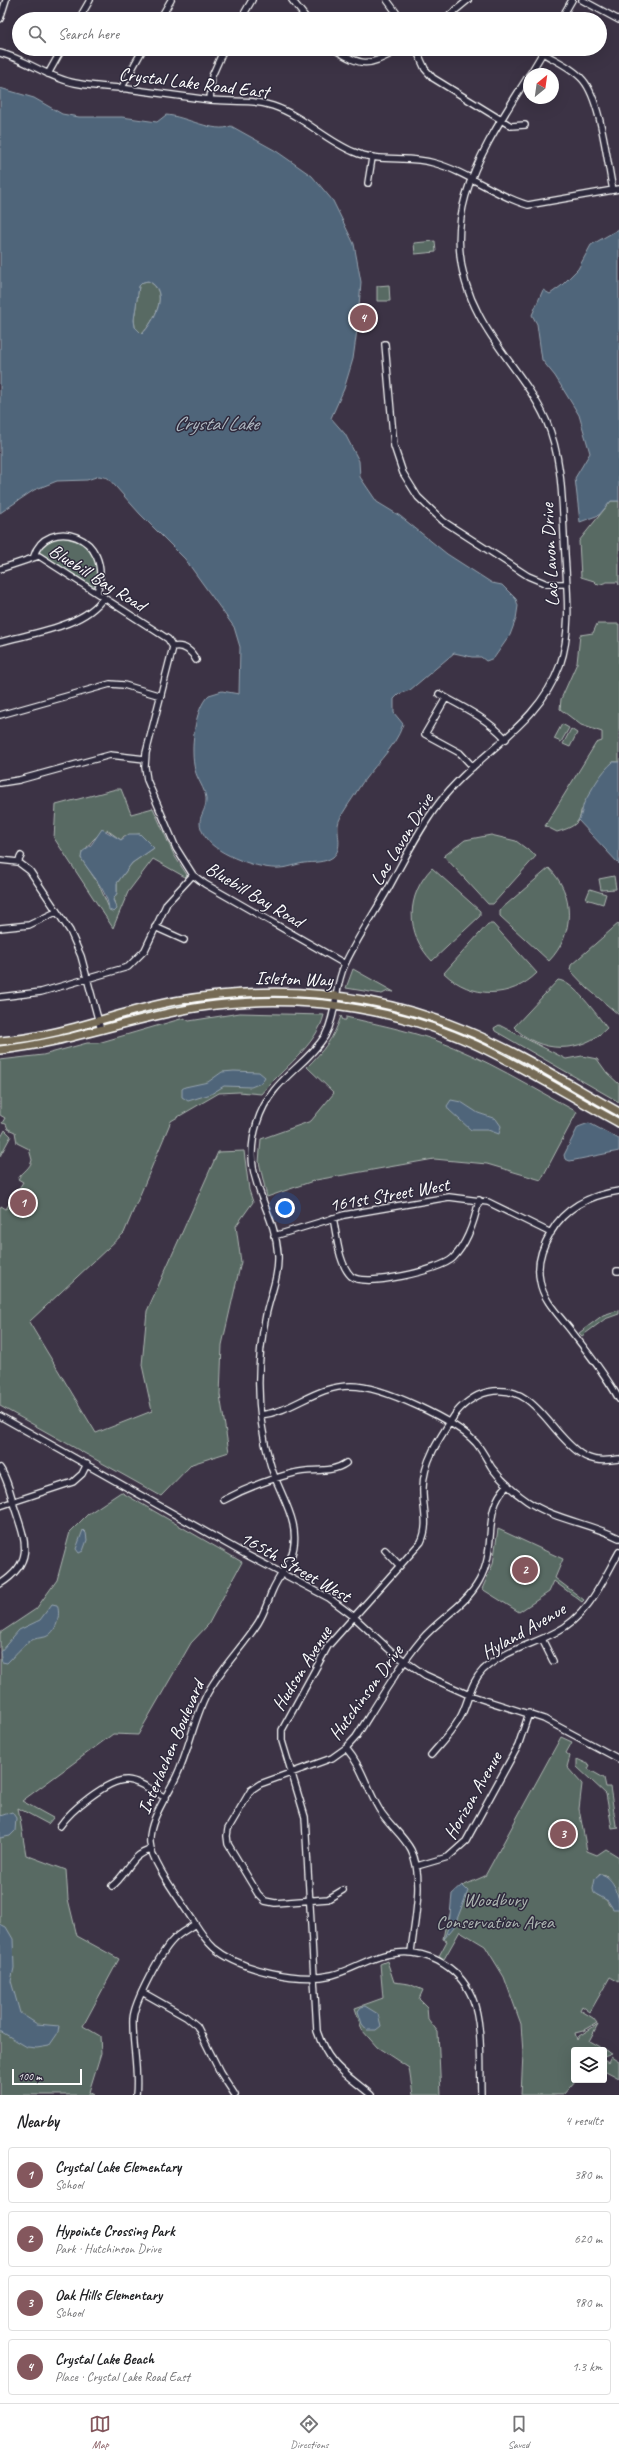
<!DOCTYPE html>
<html lang="en">
<head>
<meta charset="utf-8">
<style>
  :root { --surface:#fff; --page:#f6f6f6; --text:#202124; --muted:#757577; --line:#e0e0e0; --accent:#84575d }
  body { margin:0; font-family:Caveat,sans-serif; background:var(--page); color:var(--text) }
  .controls { position:absolute; right:12px; bottom:12px; display:grid; overflow:hidden; border-radius:4px; box-shadow:0 4px 16px #0002 }
  .controls button { width:36px; height:36px; display:grid; place-items:center; padding:0; border:0; border-bottom:1px solid var(--line); background:var(--surface); color:var(--text); font:20px sans-serif }
  .compass { position:absolute; left:523px; top:68px; width:36px; height:36px; border-radius:50%; background:var(--surface); box-shadow:0 4px 16px #0002; rotate:29deg }
  .scale { position:absolute; left:12px; bottom:10px; width:70px; box-sizing:border-box; padding-left:4px; border:2px solid #fff; border-top:0; font-size:11px; line-height:14px; white-space:nowrap; color:#fff; -webkit-text-stroke:3px #2f2a3d; paint-order:stroke }
  .you { position:absolute; left:285px; top:1208px; width:14px; height:14px; margin:-10px; border:3px solid #fff; border-radius:50%; background:#1a73e8; box-shadow:0 0 0 6px #1a73e833 }
  .badge { display:grid; place-items:center; width:26px; height:26px; border-radius:50%; background:var(--accent); color:#fff; font-size:13px; font-weight:700 }
  .pin { position:absolute; translate:-50% -50%; border:2px solid #fff; box-shadow:0 1px 4px #0006 }
  .list { margin:0; padding:0; list-style:none }
  h2 { display:flex; justify-content:space-between; align-items:center; height:52px; margin:0; padding:0 16px; font-size:17px }
  h2 small { font-size:13px; font-weight:400; color:var(--muted) }
  .list li { display:grid; grid-template-columns:26px 1fr auto; gap:12px; align-items:center; box-sizing:border-box; height:56px; margin:0 8px 8px; padding:0 8px; border:1px solid var(--line); border-radius:4px }
  .list b { display:block; font-size:15px; white-space:nowrap }
  .list p { margin:0; font-size:13px; white-space:nowrap; color:var(--muted) }
  .list em { font-size:13px; font-style:normal; color:var(--muted) }
  .icon { flex:none; width:22px; height:22px; fill:none; stroke:currentColor; stroke-width:2; stroke-linecap:round; stroke-linejoin:round }
  .map { position:relative; flex:none; width:619px; height:2095px; overflow:hidden }
  .search { position:absolute; background:var(--surface); box-shadow:0 4px 16px #0002; left:12px; right:12px; top:12px; height:44px; display:flex; align-items:center; gap:10px; box-sizing:border-box; padding:0 14px; border-radius:22px; color:var(--muted); font-size:15px }
  .sheet { height:308px; background:var(--surface) }
  nav { display:flex; justify-content:space-around; align-items:center; box-sizing:border-box; height:56px; border-top:1px solid var(--line); background:var(--surface); font-size:11px; color:var(--muted) }
  nav a { display:grid; justify-items:center; gap:2px }
  nav .on { color:var(--accent) }
  .map>svg:first-child { display:block }
  .green { fill:#596b63; stroke:#acb5b1; fill-rule:evenodd }
  .water { fill:#4f657a; stroke:#95a3af; fill-rule:evenodd }
  .lines { fill:none; stroke-linecap:round; stroke-linejoin:round }
  .minor-casing { stroke:#fff; stroke-width:8 }
  .major-casing { stroke:#fff; stroke-width:10 }
  .minor { stroke:#2f2a3d; stroke-width:5.5 }
  .major { stroke:#746b55; stroke-width:7 }
  .labels { text-anchor:middle; stroke-width:3; stroke-linejoin:round; paint-order:stroke }
  .street-label { font-size:19px; fill:#fff; stroke:#2f2a3d }
  .park-label { font-size:19px; fill:#acb5b1; stroke:#2f2a3d }
  .water-label { font-size:20px; font-style:italic; fill:#b0bac3; stroke:#2f2a3d }
</style>
</head>
<body>
<div class="map">
<svg width="619" height="2095" viewBox="0 0 619 2095">
  <rect width="100%" height="100%" fill="#3c3345"/>
  <filter id="ink" filterUnits="userSpaceOnUse"><feTurbulence type="fractalNoise" baseFrequency=".025" numOctaves="2"/><feDisplacementMap in="SourceGraphic" scale="8" xChannelSelector="R" yChannelSelector="G"/><feConvolveMatrix kernelMatrix="1 2 1 2 8 2 1 2 1" color-interpolation-filters="sRGB"/></filter>
  <g filter="url(#ink)">
    <path class="green" d="M435,241L436,252L415,254L414,243Z
      M148,281C171,292 154,321 142,334L135,327L134,319L139,286L143,282Z
      M389,285L390,301H377V286Z
      M611,501H619V585L618,582H607L598,585L594,581L581,577L579,541Z
      M62,537L84,543L98,564L95,586H92L39,552V549L49,540Z
      M597,624H619V762H613L581,811C580,825 570,828 557,832L545,826L596,743L602,741V732L581,725L560,709L561,699L577,663L580,635L593,633Z
      M562,724L569,728L561,742L554,739Z
      M571,729L577,733L570,747L563,744Z
      M116,789H121L131,814L153,808L174,855L187,875L185,877L153,859L128,892L113,928L54,838L56,805ZM107,830L121,840L124,836L140,834L154,848L132,863L117,883V893L113,900L117,906L109,908L99,885L81,858C85,848 97,833 107,830Z
      M491,835L516,841L536,856L493,904H488L444,856L465,840Z
      M432,868L480,911V916L432,961C405,933 406,895 432,868Z
      M549,868C575,894 575,934 549,961L500,916V910Z
      M614,876L616,889L601,890L599,879Z
      M590,889L606,894L603,904L586,899Z
      M619,923V1015L587,988L570,970L571,965Z
      M488,924H493L537,973C511,999 471,999 444,973Z
      M353,969L394,992L388,991L382,994L346,988Z
      M558,980C573,981 597,1015 607,1028C582,1054 539,1054 514,1027Z
      M234,996V1000L113,1024L112,1021L169,1006Z
      M240,1013L324,1015C317,1045 281,1070 261,1094L239,1092L219,1093L171,1121L124,1233L29,1322L96,1433L152,1411L142,1365L147,1311L218,1152L244,1151L249,1190L253,1202L236,1226L241,1262L222,1345L220,1395L229,1452L192,1464L161,1496L0,1406V1209L1,1206L6,1209L23,1182L18,1179C23,1171 30,1169 32,1160L29,1149L17,1143L15,1132L8,1129L6,1124L2,1123L5,1118L0,1115V1060L43,1055L87,1043H98L184,1018L189,1021Z
      M341,1016L343,1020H346V1017C376,1024 406,1030 435,1040C485,1058 531,1087 577,1112L541,1180L487,1164L434,1159L316,1180L267,1197L259,1162L261,1139L311,1121L334,1093L307,1067C323,1051 334,1038 341,1016Z
      M433,1021L492,1045L588,1098L586,1101L432,1024Z
      M499,1025L566,1059L582,1056L597,1059L607,1073L619,1084V1102L495,1031L494,1028Z
      M5,1130L11,1136L0,1156V1139Z
      M619,1310V1314L605,1319L582,1336L579,1333L603,1315Z
      M121,1492L242,1562L208,1625L191,1643L138,1735L113,1734L22,1801L53,1818L48,1824L18,1808L26,1855L66,1870L68,1899L77,1936L119,1959L83,2026L100,2036L101,2053L89,2092L94,2095H0V1633L36,1609L57,1580L70,1532L88,1514Z
      M498,1529L563,1559L555,1578L584,1600L582,1602L554,1581L549,1592L519,1612L482,1589L493,1564Z
      M561,1737L572,1742L566,1753L570,1756L567,1767L582,1784L579,1809L587,1851L597,1855L606,1849L619,1857V1897L606,1875L601,1874C595,1876 597,1879 595,1884C591,1900 604,1892 609,1905L619,1909V1982L610,1977L590,2012L582,2006L580,2010L593,2018L597,2023L583,2031L575,2033L577,2040L579,2036L598,2024L589,2041L612,2054L604,2057V2050H574V2080H576L563,2095H521L523,2053L521,2024L504,1977L485,1946L460,1931L444,1959L439,1956L447,1941L443,1939L445,1928L460,1887L485,1876Z
      M577,1759L590,1765L588,1769L604,1778L606,1787H610L616,1825L619,1827L612,1828L606,1794L577,1767Z
      M387,1961L394,1982L409,1984L423,1990L419,1999L427,2007L428,2019L438,2032L441,2095H413L409,2068L377,2047L362,2030L355,2008L383,1998L380,1964Z
      M611,2057L619,2062V2078L604,2070V2060L608,2063Z"/>
    <path class="water" d="M0,88L34,98L62,114L79,117H122L157,122L166,115C185,116 215,134 231,126L276,151L312,176L333,201L354,244L361,282L357,330L353,359L344,389L331,418L345,434L359,461L360,477L377,502L400,516L447,554L492,583L502,585L516,599L518,606L516,619L510,635L494,658L486,661L481,657H472L454,653L410,690L399,694L394,699V713L403,724C395,750 370,768 357,791C352,800 339,816 338,825C337,836 343,848 333,857C325,863 313,862 304,863C296,864 288,868 280,868C261,870 217,855 206,838C192,817 207,815 206,798C205,789 197,779 195,770C190,751 194,708 209,695L222,691L239,694L240,647L234,627L185,559L140,514L108,478L99,476L87,480L57,481L34,490L0,513ZM148,281C171,291 154,322 142,334L135,327L134,320L139,286L143,282Z
      M619,229V501H611L599,515L580,522L575,478L590,453L579,415L555,376L542,360L537,324L532,315L543,290L550,294L561,286L578,269L591,245Z
      M613,762H619V864L578,820C582,817 582,808 584,803C592,789 601,772 613,762Z
      M102,829L121,840L129,834H140L154,848L132,863L117,883V893L113,900L117,909L114,912L109,910C108,890 90,874 81,858L82,852L91,845Z
      M234,1071L259,1072L265,1077L261,1083L251,1087L224,1086L211,1094L188,1101L182,1097V1089L185,1087L208,1082L222,1072Z
      M451,1100L461,1102L478,1113L496,1119L501,1126L499,1134L488,1130H471L449,1110L447,1106Z
      M589,1123L619,1139V1151L570,1161L565,1159L564,1155L578,1127Z
      M83,1530L86,1533L87,1540L83,1551L79,1553L76,1549Z
      M52,1604L57,1605C61,1614 57,1633 45,1637C40,1638 35,1638 30,1641C21,1647 15,1655 7,1663L2,1662L0,1652L19,1630L40,1620Z
      M12,1812L16,1818L15,1831L10,1836L0,1838V1816Z
      M601,1874C615,1878 619,1896 619,1909H613L608,1901L594,1893L593,1889L595,1879Z
      M462,1885L468,1891L454,1927L444,1939L449,1925L452,1894Z
      M0,1924L6,1927L13,1939L14,1968L11,1981L20,2013L37,2024L59,2026L58,2033L49,2046L37,2048L27,2047L0,2031Z
      M365,2006L378,2014L381,2026L376,2030H367L362,2024L358,2011L361,2007Z"/>
    <g class="lines">
      <defs>
        <path id="minor" d="M292,0L307,19
          M387,0L401,19
          M582,0L619,20
          M0,19L6,0
          M79,19L90,0
          M160,19L171,0
          M241,19L252,0
          M445,19L468,0
          M561,19L572,0
          M334,49C366,69 368,65 401,49
          M416,49L425,69L433,78L511,126L525,125
          M0,53C26,59 48,78 75,83C90,86 105,87 120,88C150,92 180,96 210,100C232,102 252,99 273,106C303,116 325,140 354,152C380,163 408,155 434,163C468,172 495,196 528,205L619,189
          M543,53C556,61 573,68 583,80C601,101 607,162 613,190
          M48,74L62,49
          M530,74L545,49
          M121,89L143,49
          M210,100L212,76L224,49
          M368,183L372,158
          M385,344L394,446L403,473L418,497L443,521L528,576L547,584H567
          M34,556C45,517 115,532 97,593
          M0,569L39,556L168,639L173,647L146,753L145,767L147,780L176,848L193,875L205,884L345,964
          M0,642C32,633 84,627 104,597
          M173,647C184,645 191,650 196,660
          M439,694C463,707 488,719 506,739
          M446,698L425,734L460,753L473,767
          M0,715L110,684L124,685L161,696
          M0,783L19,780L110,755L145,759
          M0,860L18,862L30,871L70,931L81,956L101,1030
          M18,862L21,856
          M155,927L184,940
          M0,928L29,925L56,912
          M0,997L41,992L128,967L145,950L167,903L193,875
          M619,1191C591,1195 566,1206 551,1232C542,1247 536,1263 540,1281C543,1301 560,1316 572,1332C589,1354 606,1375 619,1399
          M333,1218C337,1235 338,1263 351,1276C364,1288 441,1270 453,1258C468,1243 475,1219 479,1200
          M274,1236L344,1215L449,1197L488,1202L551,1233
          M617,1271H619
          M261,1415C295,1411 314,1386 351,1386C382,1386 455,1420 476,1443C482,1450 487,1460 492,1468C502,1481 514,1492 527,1501C555,1520 589,1523 619,1538
          M0,1416L245,1554L329,1598L353,1616L392,1652L425,1675L469,1695L544,1719L619,1759
          M0,1468C7,1478 11,1494 14,1506C25,1540 36,1561 0,1584
          M224,1500C246,1488 270,1479 294,1473C311,1468 331,1474 346,1463
          M0,1506L73,1482L82,1474L87,1464
          M385,1550L400,1566
          M542,1639L553,1661
          M346,1748C363,1768 366,1787 379,1809C388,1824 403,1835 411,1850C425,1877 414,1923 411,1952
          M431,1755C442,1742 455,1729 462,1714C469,1699 471,1682 483,1670C503,1651 532,1645 556,1632C588,1616 602,1582 619,1552
          M60,1826C70,1811 108,1779 127,1780C140,1781 154,1792 166,1798
          M417,1866L448,1857L466,1841L518,1746L529,1713
          M112,1886C127,1875 131,1854 151,1850
          M343,1890L328,1899L275,1903L265,1901L258,1894L228,1844L227,1836L228,1829L251,1790L260,1784L332,1758L346,1748L356,1737C377,1704 397,1669 422,1639C440,1618 466,1605 479,1581C499,1546 480,1512 508,1485
          M142,1992L186,2017L197,2026L220,2072L235,2095
          M136,2095C139,2069 132,2044 133,2019C134,2002 161,1952 173,1940C179,1933 188,1929 195,1924
          M371,2095C345,2073 328,2065 317,2031L305,1817L282,1741V1730L328,1646L421,1542C430,1524 422,1507 423,1488C423,1462 440,1437 454,1416C461,1405 475,1395 488,1392C535,1382 548,1432 581,1454C593,1462 606,1461 619,1459
          M481,2095C480,2066 483,2023 472,1997C458,1965 423,1947 390,1954C370,1957 352,1970 332,1975C299,1983 240,1970 214,1948C205,1940 199,1930 192,1919C181,1901 151,1862 150,1843C148,1821 168,1795 177,1775C189,1749 194,1719 207,1694C221,1668 242,1648 258,1623C265,1612 268,1600 273,1589C278,1578 286,1568 291,1557C304,1523 278,1494 270,1463C256,1415 256,1364 266,1315C270,1296 279,1276 278,1255C275,1205 239,1181 257,1123C271,1078 304,1069 325,1036C337,1014 334,987 345,964C357,938 374,914 388,889C404,860 419,829 439,803C476,753 538,727 560,665C572,630 567,590 565,554C562,509 564,461 546,420C529,382 498,352 479,315C430,223 481,152 529,75"/>
        <path id="major" d="M0,1041C60,1037 116,1012 175,1001C273,984 371,991 463,1029C518,1051 568,1084 619,1112
          M0,1050C69,1043 133,1017 201,1007C293,993 391,1006 476,1045C525,1068 571,1097 619,1123"/>
      </defs>
      <use href="#minor" class="minor-casing"/>
      <use href="#major" class="major-casing"/>
      <use href="#minor" class="minor"/>
      <use href="#major" class="major"/>
    </g>
  </g>
  <g class="labels">
    <g class="street-label">
      <text transform="translate(194 82) rotate(7)" y="7">Crystal Lake Road East</text>
      <text transform="translate(549 555) rotate(-93)" y="7">Lac Lavon Drive</text>
      <text transform="translate(98 577) rotate(32)" y="7">Bluebill Bay Road</text>
      <text transform="translate(401 839) rotate(-59)" y="7">Lac Lavon Drive</text>
      <text transform="translate(255 894) rotate(31)" y="7">Bluebill Bay Road</text>
      <text transform="translate(294 978) rotate(2)" y="7">Isleton Way</text>
      <text transform="translate(389 1194) rotate(-10)" y="7">161st Street West</text>
      <text transform="translate(296 1566) rotate(30)" y="7">165th Street West</text>
      <text transform="translate(523 1630) rotate(-30)" y="7">Hyland Avenue</text>
      <text transform="translate(301 1668) rotate(-58)" y="7">Hudson Avenue</text>
      <text transform="translate(365 1692) rotate(-54)" y="7">Hutchinson Drive</text>
      <text transform="translate(170 1747) rotate(-67)" y="7">Interlachen Boulevard</text>
      <text transform="translate(472 1795) rotate(-60)" y="7">Horizon Avenue</text>
    </g>
    <g class="park-label">
      <text x="495" y="1906">Woodbury<tspan x="495" dy="22">Conservation Area</tspan></text>
    </g>
    <g class="water-label">
      <text x="216" y="430">Crystal Lake</text>
    </g>
  </g>
</svg>
<div class="controls">
<button><svg class="icon" aria-label="layers" viewBox="0 0 24 24"><path d="M12 4l9 5-9 5-9-5zM3 14l9 5 9-5"/></svg></button>
</div>
<svg class="compass" viewBox="-18 -18 36 36"><path d="M0-13l5 13h-10z" fill="#e53935"/><path d="M0 13l5-13h-10z" fill="#757577"/></svg>
<div class="scale">100 m</div>
<div class="you"></div>
<div class="pin badge" style="left:23px;top:1203px">1</div>
<div class="pin badge" style="left:525px;top:1570px">2</div>
<div class="pin badge" style="left:563px;top:1834px">3</div>
<div class="pin badge" style="left:363px;top:318px">4</div>
<div class="search"><svg class="icon" aria-label="search" viewBox="0 0 24 24"><circle cx="10" cy="10" r="6"/><path d="M15 15l6 6"/></svg>Search here</div>
</div>
<section class="sheet">
<h2>Nearby<small>4 results</small></h2>
<ul class="list">
<li><span class="badge">1</span><div><b>Crystal Lake Elementary</b><p>School</p></div><em>380 m</em></li>
<li><span class="badge">2</span><div><b>Hypointe Crossing Park</b><p>Park · Hutchinson Drive</p></div><em>620 m</em></li>
<li><span class="badge">3</span><div><b>Oak Hills Elementary</b><p>School</p></div><em>980 m</em></li>
<li><span class="badge">4</span><div><b>Crystal Lake Beach</b><p>Place · Crystal Lake Road East</p></div><em>1.3 km</em></li>
</ul>
</section>
<nav>
<a class="on"><svg class="icon" aria-label="map" viewBox="0 0 24 24"><path d="M3 6l6-2 6 2 6-2v14l-6 2-6-2-6 2zM9 4v14M15 6v14"/></svg>Map</a>
<a><svg class="icon" aria-label="directions" viewBox="0 0 24 24"><path d="M12 3l9 9-9 9-9-9zM9 14v-3h6M13 9l2 2-2 2"/></svg>Directions</a>
<a><svg class="icon" aria-label="saved" viewBox="0 0 24 24"><path d="M7 4h10v16l-5-4-5 4z"/></svg>Saved</a>
</nav>
</body>
</html>
